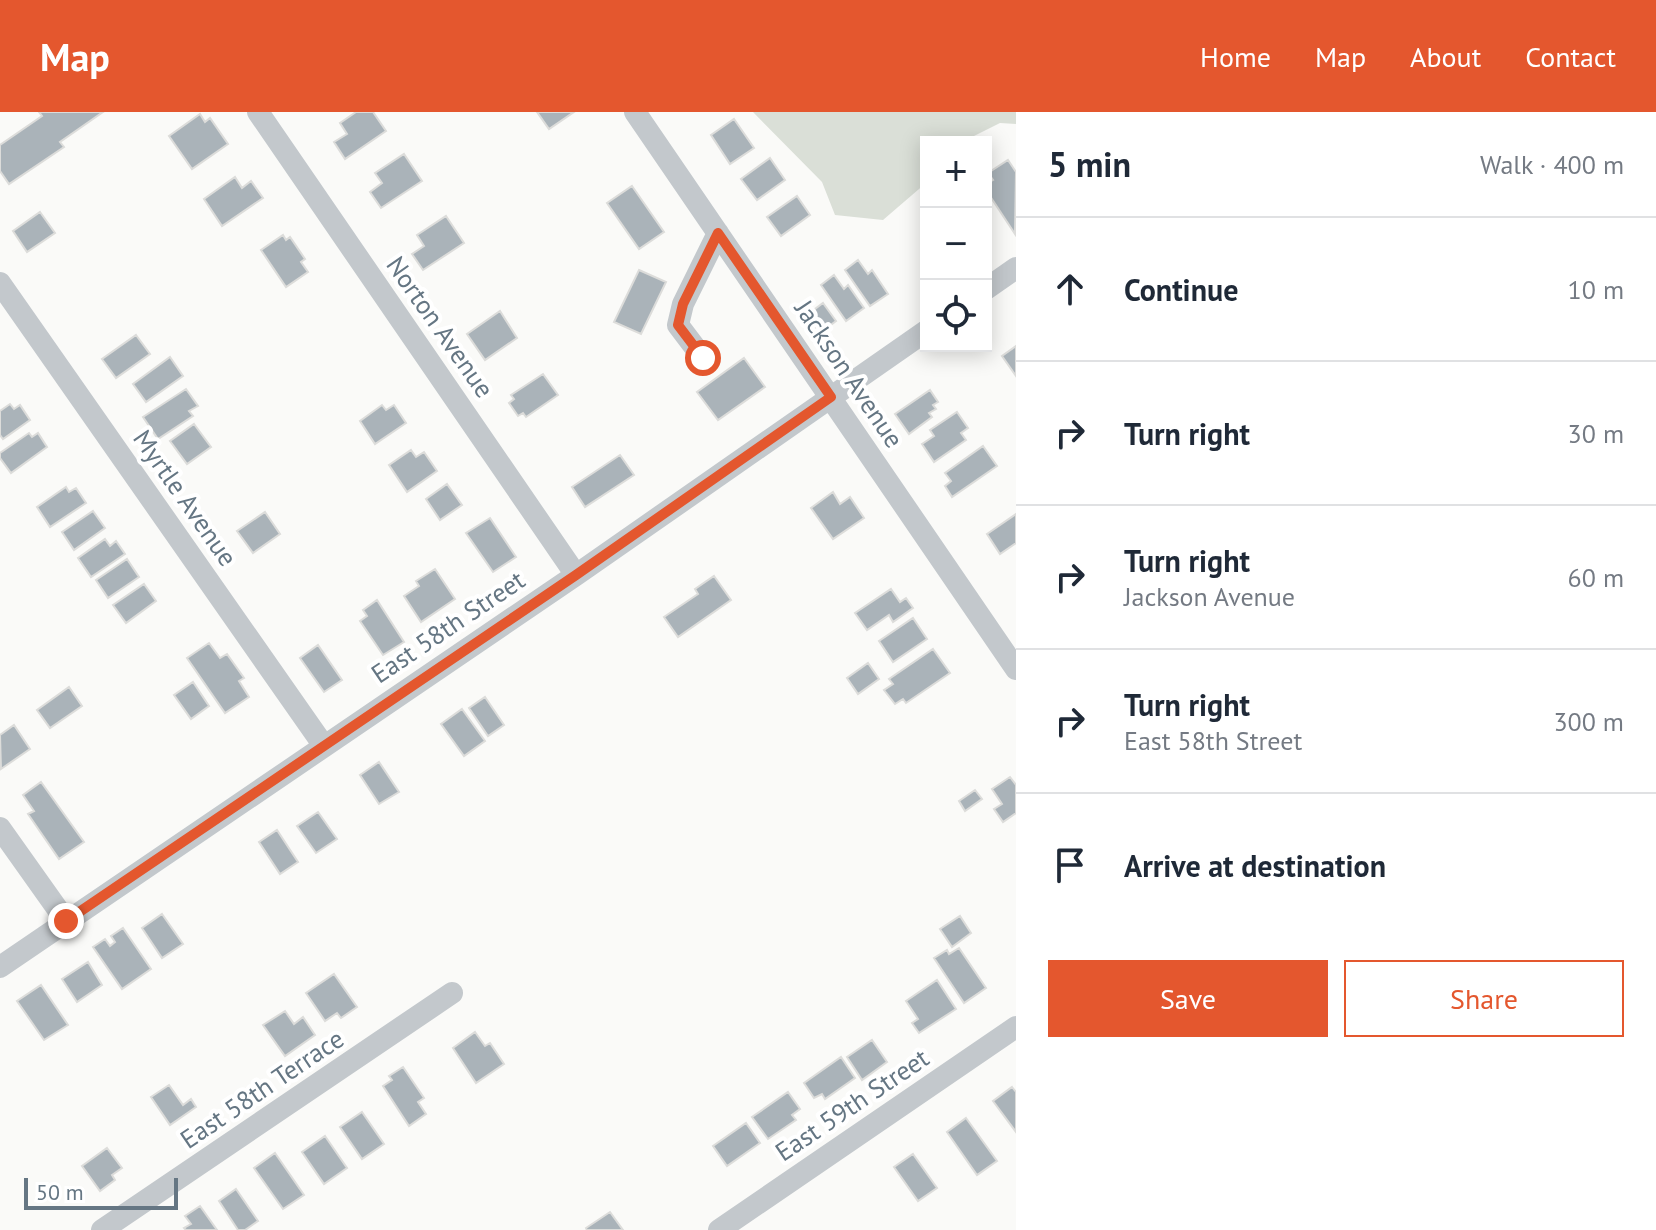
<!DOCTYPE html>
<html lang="en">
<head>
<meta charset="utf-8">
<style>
  :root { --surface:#fff; --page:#f6f6f7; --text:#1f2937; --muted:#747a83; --line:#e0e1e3; --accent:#e4572e }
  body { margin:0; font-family:"PT Sans",sans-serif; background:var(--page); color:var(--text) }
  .controls { position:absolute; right:24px; top:24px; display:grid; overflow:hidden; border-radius:0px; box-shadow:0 4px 20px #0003 }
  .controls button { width:72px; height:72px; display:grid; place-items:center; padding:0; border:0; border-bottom:2px solid var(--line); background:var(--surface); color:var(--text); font:40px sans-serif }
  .scale { position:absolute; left:24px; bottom:20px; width:154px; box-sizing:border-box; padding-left:8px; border:4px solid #657683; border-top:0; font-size:22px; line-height:28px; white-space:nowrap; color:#657683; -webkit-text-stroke:6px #fff; paint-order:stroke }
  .stop { position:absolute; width:24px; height:24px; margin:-18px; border:6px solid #e4572e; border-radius:50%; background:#fff }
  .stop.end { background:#e4572e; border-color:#fff; box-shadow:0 2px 8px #0008 }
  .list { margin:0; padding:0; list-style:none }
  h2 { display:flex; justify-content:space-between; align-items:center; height:104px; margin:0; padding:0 32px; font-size:34px }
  h2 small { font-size:26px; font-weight:400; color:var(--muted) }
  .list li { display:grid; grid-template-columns:52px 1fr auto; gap:24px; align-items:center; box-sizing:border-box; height:144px; padding:0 32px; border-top:2px solid var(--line) }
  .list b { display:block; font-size:30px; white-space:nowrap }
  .list p { margin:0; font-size:26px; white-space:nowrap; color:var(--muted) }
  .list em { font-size:26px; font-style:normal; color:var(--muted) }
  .actions { display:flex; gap:16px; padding:24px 32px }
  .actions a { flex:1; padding:18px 0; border:2px solid var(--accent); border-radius:0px; text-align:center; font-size:28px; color:var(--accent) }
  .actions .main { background:var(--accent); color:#fff }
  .icon { flex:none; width:44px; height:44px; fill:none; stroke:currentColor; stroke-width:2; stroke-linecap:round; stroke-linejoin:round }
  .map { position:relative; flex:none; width:1016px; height:1118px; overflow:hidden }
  header { display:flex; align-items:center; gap:48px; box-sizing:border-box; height:112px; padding:0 40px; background:var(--accent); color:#fff }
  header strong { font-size:38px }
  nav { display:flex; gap:44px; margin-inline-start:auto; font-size:28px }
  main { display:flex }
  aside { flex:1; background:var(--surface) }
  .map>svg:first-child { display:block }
  .green { fill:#dadfd7 }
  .building { fill:#aab3b9; stroke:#dcdcda; stroke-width:2 }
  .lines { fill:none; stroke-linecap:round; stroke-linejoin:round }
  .minor { stroke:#c3c8cc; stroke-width:22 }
  .route { stroke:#e4572e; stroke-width:10 }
  .labels { text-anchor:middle; stroke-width:8; stroke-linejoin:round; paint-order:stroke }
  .street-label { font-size:26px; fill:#657683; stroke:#fff }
</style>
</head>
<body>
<header>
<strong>Map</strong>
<nav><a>Home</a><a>Map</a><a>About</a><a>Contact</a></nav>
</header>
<main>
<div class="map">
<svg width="1016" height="1118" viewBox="0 0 1016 1118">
  <rect width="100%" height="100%" fill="#fafaf8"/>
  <path class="green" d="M753,0H1016V12L1000,11L962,30H926V71L883,108L835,103L822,70Z"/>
  <path class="building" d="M39,0H103L60,30L64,35L9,72L0,59V33L42,4Z
    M356,0H373L386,19L345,47L334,30L347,22L340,11Z
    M537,0H574L549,17Z
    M200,2L205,10L210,6L228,32L192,57L169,24Z
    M734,7L754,36L730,52L711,23Z
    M404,42L422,69L381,96L370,80L382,71L375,61Z
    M770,46L785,68L757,88L741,67Z
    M1008,48L1016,60L1015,122L986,78V72L993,68L988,61Z
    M235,65L242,76L251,69L263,86L222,114L204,87Z
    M632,74L664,120L639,137L607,91Z
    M797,84L810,103L781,124L767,105Z
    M40,100L55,121L27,140L13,119Z
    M446,104L464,131L423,158L412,142L424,134L417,123Z
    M283,123L286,128L290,125L305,147L301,150L308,160L286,175L261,138Z
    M858,148L868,162L872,158L888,182L870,194L845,158Z
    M639,158L666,170L641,222L614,210Z
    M834,163L844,177L848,173L864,196L846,209L821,173Z
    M823,191L836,209L820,221L807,203Z
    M500,199L517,226L485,248L467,222Z
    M136,223L150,242L116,266L102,247Z
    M1016,234V264L1002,244Z
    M170,245L183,264L146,290L133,272Z
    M744,246L765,275L718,308L697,280Z
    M543,262L558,283L526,305L523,301L518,304L509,291L514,287L511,283Z
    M186,277L198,294L189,299L193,304L158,327L143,305Z
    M930,278L938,290L933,293L936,297L929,301L932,305L909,322L895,302Z
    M10,292L14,297L20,293L30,308L3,327L0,323V299Z
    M382,293L386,298L394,293L406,311L375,332L360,309Z
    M957,300L968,316L961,321L966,328L934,350L922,332L934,324L930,318Z
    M194,312L211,335L187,352L170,329Z
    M29,321L32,325L38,321L47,335L11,361L0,346V341Z
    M983,334L997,354L952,385L945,374L951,369L945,361Z
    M411,338L416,345L424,340L437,359L407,380L389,353Z
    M620,343L634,363L585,395L572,375Z
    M447,372L462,393L440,408L426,387Z
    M66,375L69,380L76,376L86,391L50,415L37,395Z
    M833,380L840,392L850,385L864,406L833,427L811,396Z
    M93,399L105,416L74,438L62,420Z
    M265,400L280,422L253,441L237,419Z
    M1016,402V431L1000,442L987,422Z
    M490,406L516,445L493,460L466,421Z
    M105,427L110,434L116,429L125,442L91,465L78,446Z
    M127,447L139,465L108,486L96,468Z
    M435,457L455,487L421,510L404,484L419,474L416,469Z
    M714,464L731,488L678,525L664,505L698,482L695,477Z
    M144,472L156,489L126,511L113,493Z
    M891,477L900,490L906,486L913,496L893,510L889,503L867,518L855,501Z
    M377,488L404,530L383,543L360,509L367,504L363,498Z
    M913,506L927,527L893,550L879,529Z
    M209,531L220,546L227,542L244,566L239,569L249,585L225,601L187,546Z
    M318,533L342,568L324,580L300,546Z
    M933,537L950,561L906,591L903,587L895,592L884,578L893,572L889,567Z
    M868,551L879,567L858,582L847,566Z
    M193,570L209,594L191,607L174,583Z
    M69,575L82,594L50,616L37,598Z
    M485,585L504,613L488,624L469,596Z
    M462,597L485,629L464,644L441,612Z
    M14,613L30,637L1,657L0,623Z
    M379,650L399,680L379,692L360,663Z
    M1010,665L1016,673V701L1003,710L994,697L1002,692L992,677Z
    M41,670L84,730L59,747L28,702L34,699L23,683Z
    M975,678L982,687L965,699L959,689Z
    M318,700L337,727L316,741L297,714Z
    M277,718L298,750L280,762L259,730Z
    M162,802L183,832L162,846L142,816Z
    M960,804L971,821L952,835L940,817Z
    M123,816L151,857L122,877L93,835L105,827L110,834L115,830L111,824Z
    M959,836L986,876L964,891L934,846L947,838L949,842Z
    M88,850L102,873L77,890L62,867Z
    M334,862L357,895L341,906L337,901L325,909L306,881Z
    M937,868L956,897L919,921L912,911L918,907L906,889Z
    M41,873L68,913L44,928L17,889Z
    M285,899L294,912L303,905L315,923L285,944L263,913Z
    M475,920L485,934L490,931L504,952L476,971L453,936Z
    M872,928L887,950L862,968L847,945Z
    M841,945L855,966L825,987L822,982L814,986L804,971Z
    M403,955L424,986L418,990L426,1002L409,1014L383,974L392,968L389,964Z
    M169,973L183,993L191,987L196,995L170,1013L151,985Z
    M1012,975L1016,980V1020L993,989Z
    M788,980L800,997L792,1003L796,1008L768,1027L752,1005Z
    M362,1000L384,1032L362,1047L340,1015Z
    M966,1006L997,1049L977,1063L947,1020Z
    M746,1011L760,1031L727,1054L713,1034Z
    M325,1024L347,1056L324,1072L302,1040Z
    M107,1036L122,1056L112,1063L115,1068L100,1079L82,1054Z
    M275,1041L304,1083L283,1097L254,1056Z
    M913,1042L937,1076L918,1089L894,1055Z
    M236,1077L258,1109L245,1118H238L219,1089Z
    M200,1094L217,1118H186L184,1116L191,1112L185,1104Z
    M610,1100L623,1118H587L586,1116Z"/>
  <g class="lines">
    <path class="minor" d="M258,0L576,463
      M635,0L1016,557
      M0,171L324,634
      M986,177L1016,156
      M703,246L678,213L683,192L718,121
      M0,716L66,809
      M0,855L576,463L926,219
      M102,1118L452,881
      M719,1118L1016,915"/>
  </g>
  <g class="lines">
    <path class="route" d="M66,809L576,463L831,285L718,121L683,192L678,213L703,246"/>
  </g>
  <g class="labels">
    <g class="street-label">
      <text transform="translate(440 215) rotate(55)" y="9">Norton Avenue</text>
      <text transform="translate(849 262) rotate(56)" y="9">Jackson Avenue</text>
      <text transform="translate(185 386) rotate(55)" y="9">Myrtle Avenue</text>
      <text transform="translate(448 515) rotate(-34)" y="9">East 58th Street</text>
      <text transform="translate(262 977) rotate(-34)" y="9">East 58th Terrace</text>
      <text transform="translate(852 993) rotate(-34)" y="9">East 59th Street</text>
    </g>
  </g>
</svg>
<div class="controls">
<button>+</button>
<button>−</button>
<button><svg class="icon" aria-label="locate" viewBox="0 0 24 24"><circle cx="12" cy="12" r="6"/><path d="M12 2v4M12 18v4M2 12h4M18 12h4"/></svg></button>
</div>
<div class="scale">50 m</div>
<div class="stop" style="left:703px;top:246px"></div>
<div class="stop end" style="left:66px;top:809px"></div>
</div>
<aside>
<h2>5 min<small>Walk · 400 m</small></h2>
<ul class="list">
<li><svg class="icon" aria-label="ahead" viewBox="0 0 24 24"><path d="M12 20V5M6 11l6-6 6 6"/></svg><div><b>Continue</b></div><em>10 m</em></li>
<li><svg class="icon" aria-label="right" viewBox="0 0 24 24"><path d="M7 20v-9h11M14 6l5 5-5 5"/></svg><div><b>Turn right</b></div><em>30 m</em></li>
<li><svg class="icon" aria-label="right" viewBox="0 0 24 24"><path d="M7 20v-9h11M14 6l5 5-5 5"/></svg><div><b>Turn right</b><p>Jackson Avenue</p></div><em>60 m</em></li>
<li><svg class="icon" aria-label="right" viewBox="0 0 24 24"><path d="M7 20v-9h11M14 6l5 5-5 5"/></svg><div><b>Turn right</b><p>East 58th Street</p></div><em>300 m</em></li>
<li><svg class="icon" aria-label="arrive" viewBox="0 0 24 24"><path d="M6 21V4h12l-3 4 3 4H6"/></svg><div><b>Arrive at destination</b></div></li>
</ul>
<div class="actions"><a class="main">Save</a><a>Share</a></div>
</aside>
</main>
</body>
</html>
